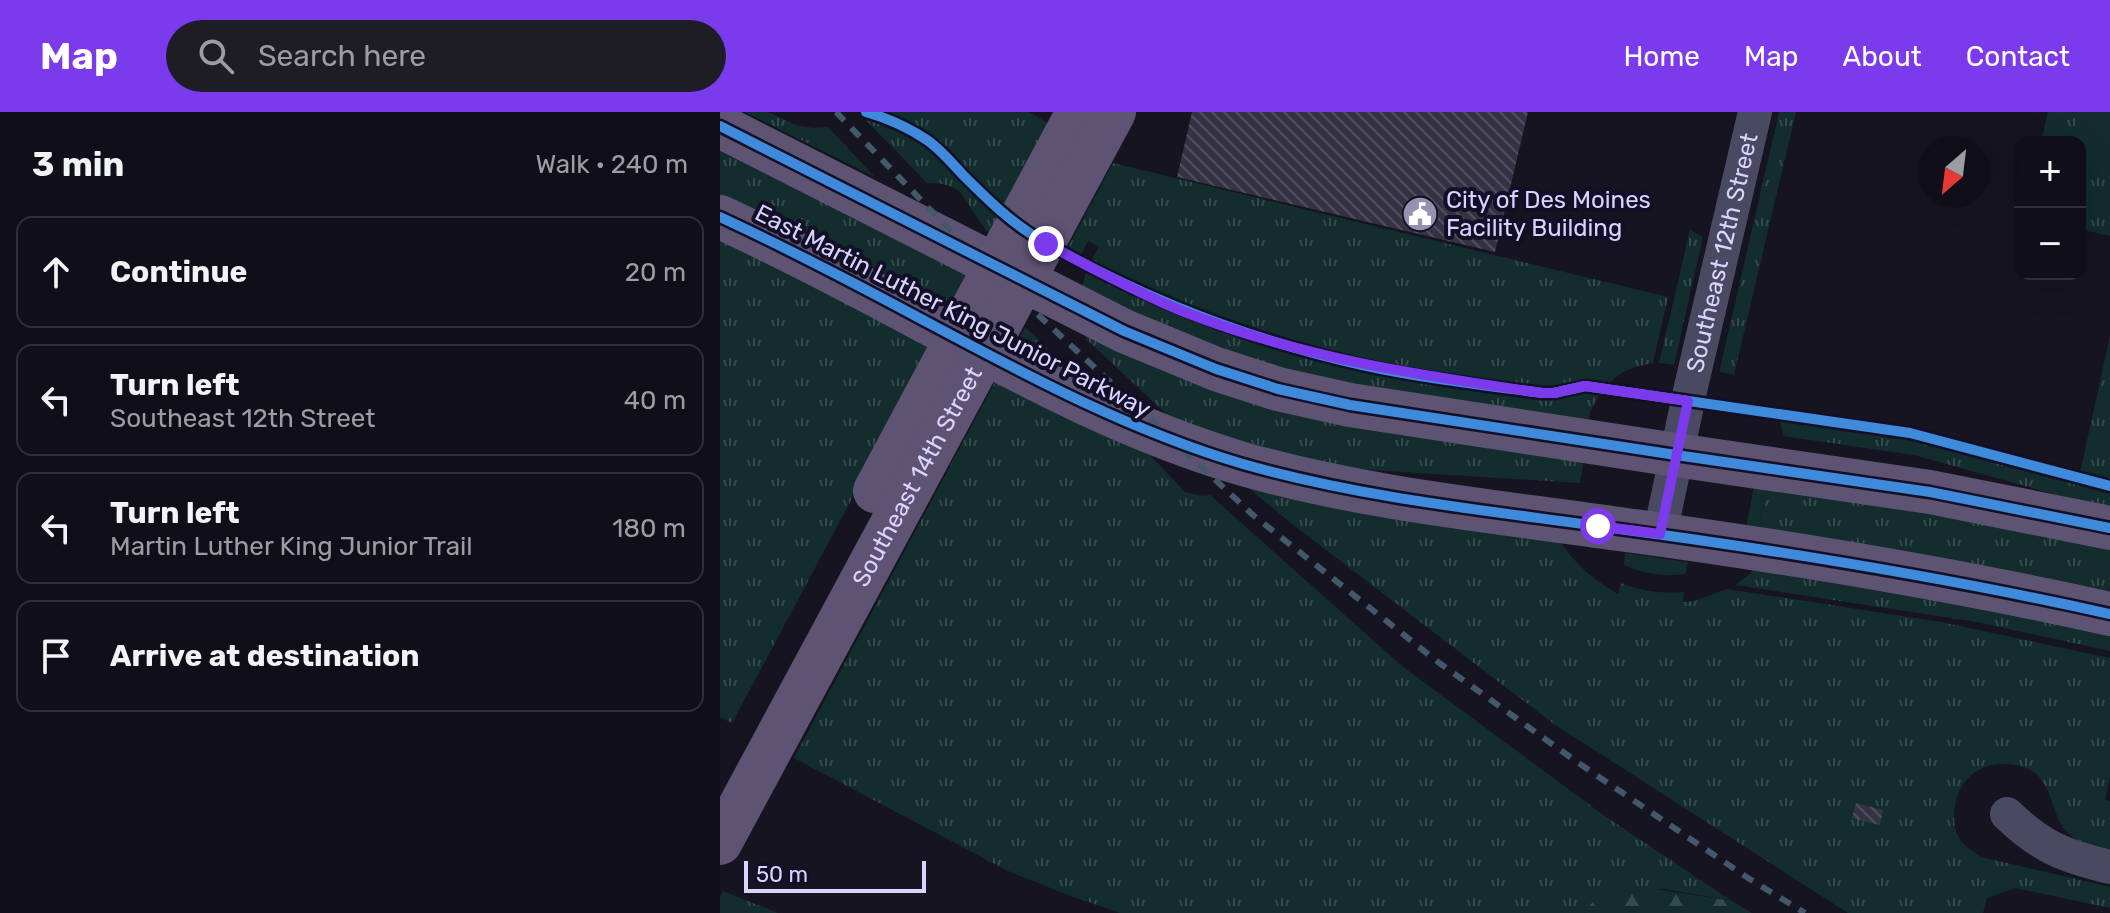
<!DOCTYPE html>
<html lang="en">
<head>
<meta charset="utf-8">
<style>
  :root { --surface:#100f19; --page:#1e1d26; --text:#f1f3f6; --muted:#9c9ca2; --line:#302f38; --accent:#7c3aed }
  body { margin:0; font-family:Rubik,sans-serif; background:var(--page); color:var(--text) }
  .controls { position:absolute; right:24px; top:24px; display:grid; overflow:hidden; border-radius:16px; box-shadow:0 8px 32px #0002 }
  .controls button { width:72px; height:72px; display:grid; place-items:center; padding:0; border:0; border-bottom:2px solid var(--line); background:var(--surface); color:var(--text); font:40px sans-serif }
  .compass { position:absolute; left:1198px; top:24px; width:72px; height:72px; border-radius:50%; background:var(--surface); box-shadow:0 8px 32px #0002; rotate:208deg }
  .scale { position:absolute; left:24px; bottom:20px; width:182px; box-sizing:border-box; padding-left:8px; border:4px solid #d9d4ff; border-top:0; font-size:22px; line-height:28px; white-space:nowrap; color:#d9d4ff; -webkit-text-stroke:6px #130f26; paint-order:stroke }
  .stop { position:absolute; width:24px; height:24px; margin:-18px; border:6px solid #7c3aed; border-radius:50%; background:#fff }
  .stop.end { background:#7c3aed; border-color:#fff; box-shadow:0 2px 8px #0008 }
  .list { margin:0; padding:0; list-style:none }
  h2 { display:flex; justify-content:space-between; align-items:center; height:104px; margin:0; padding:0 32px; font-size:34px }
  h2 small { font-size:26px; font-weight:400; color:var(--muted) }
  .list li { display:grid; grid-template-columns:52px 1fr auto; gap:24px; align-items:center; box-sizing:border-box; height:112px; margin:0 16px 16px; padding:0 16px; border:2px solid var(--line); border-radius:16px }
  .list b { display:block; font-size:30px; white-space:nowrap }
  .list p { margin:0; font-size:26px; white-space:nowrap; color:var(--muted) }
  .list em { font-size:26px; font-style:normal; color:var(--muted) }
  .icon { flex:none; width:44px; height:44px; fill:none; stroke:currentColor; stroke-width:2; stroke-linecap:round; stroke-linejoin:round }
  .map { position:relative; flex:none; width:1390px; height:801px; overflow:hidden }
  header { display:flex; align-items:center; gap:48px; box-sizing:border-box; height:112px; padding:0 40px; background:var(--accent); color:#fff }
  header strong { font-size:38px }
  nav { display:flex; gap:44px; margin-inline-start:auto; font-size:28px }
  .search { width:560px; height:72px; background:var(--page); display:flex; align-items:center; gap:20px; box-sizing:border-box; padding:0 28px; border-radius:44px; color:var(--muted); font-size:30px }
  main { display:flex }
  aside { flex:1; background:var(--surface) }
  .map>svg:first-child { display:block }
  .grass { fill:url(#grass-tufts) }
  .forest { fill:url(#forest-firs) }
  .garden { fill:#132c2d }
  .building { fill:url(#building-back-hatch) }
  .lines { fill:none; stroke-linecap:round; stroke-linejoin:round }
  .minor { stroke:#4a4962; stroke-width:34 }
  .major { stroke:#5e5373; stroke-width:44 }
  .rail { stroke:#43596b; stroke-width:6; stroke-dasharray:12 10; stroke-linecap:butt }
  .major-bridge { stroke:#5e5373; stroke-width:44 }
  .cycleway-casing { stroke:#130f26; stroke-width:15 }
  .cycleway { stroke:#408adc; stroke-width:10 }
  .route { stroke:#7c3aed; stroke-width:10 }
  .labels { text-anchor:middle; stroke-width:8; stroke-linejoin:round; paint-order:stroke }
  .poi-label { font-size:24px; fill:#d9d4ff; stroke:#130f26; text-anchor:start }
  .street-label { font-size:24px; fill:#d9d4ff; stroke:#130f26 }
</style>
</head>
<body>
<header>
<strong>Map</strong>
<div class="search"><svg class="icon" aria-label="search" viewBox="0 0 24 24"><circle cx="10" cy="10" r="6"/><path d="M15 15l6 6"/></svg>Search here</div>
<nav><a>Home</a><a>Map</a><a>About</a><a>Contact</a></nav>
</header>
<main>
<aside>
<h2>3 min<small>Walk · 240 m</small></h2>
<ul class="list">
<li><svg class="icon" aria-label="ahead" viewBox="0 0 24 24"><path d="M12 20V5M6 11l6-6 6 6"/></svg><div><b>Continue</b></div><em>20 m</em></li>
<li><svg class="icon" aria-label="left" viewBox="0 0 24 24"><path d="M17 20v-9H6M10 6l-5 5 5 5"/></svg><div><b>Turn left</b><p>Southeast 12th Street</p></div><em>40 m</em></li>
<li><svg class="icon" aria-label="left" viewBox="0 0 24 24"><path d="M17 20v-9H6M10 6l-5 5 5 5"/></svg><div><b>Turn left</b><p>Martin Luther King Junior Trail</p></div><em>180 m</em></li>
<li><svg class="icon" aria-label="arrive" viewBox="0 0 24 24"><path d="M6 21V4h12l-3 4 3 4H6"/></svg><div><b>Arrive at destination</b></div></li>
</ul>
</aside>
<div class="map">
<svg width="1390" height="801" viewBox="0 0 1390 801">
  <defs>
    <pattern id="grass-tufts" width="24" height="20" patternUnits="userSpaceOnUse" patternTransform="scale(2)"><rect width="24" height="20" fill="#132c2d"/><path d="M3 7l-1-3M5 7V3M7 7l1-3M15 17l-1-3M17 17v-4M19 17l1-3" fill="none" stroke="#354a4c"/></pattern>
    <pattern id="forest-firs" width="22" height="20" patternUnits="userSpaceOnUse" patternTransform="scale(2)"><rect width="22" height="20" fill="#132c2d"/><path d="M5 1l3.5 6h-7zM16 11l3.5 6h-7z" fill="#354a4c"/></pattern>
    <pattern id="building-back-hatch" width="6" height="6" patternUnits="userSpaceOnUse" patternTransform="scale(2)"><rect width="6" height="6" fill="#343243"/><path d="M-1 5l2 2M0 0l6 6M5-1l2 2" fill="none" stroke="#514f5f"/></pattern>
  </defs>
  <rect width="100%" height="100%" fill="#161421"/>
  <path class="grass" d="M25,0H48L79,14L94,16L108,15L155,65Z
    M165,0H309L333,14L287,98L220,31L204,20Z
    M1059,0H1076L1014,263L1000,260L1001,252Z
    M1328,0H1390V124L1360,117V30H1321Z
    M143,5C166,11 192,23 211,38C237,58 257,86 282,109L272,127L240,80C229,72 221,71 207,71Z
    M0,34L253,162L231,203L0,87Z
    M393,51L948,185L933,251C915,254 901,259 889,271L862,269L836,275H822C743,264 664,254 587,234C512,215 439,185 371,149L379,135L368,129L360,144L347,137Z
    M970,118L983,125L954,253L939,251Z
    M0,129L80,166L212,237L12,611L0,605Z
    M366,160C423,187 480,213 541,233C631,262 728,274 822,286C842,288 858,279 880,281L870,300L868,309C773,295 672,286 579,261C504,241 431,209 362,175Z
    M305,215L346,254L341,261L294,235Z
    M368,222L864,348L860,371L618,356L455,310L365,226Z
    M1390,224V368L1360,361Z
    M275,270L360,313L430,343L465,380L482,384L490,383L682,554L882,702L1012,789L945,777L881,779L864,801H400L348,783L288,759L74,646Z
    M1060,308L1190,327L1335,367L1390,379V395L1337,383L1194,343L1063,324Z
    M525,373L841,431C857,454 874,468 898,482L901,471C921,479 942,482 964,480L963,490L974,489L1007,477L1221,510L1390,546V665L1385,688L1390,689V739C1375,736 1357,731 1346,719C1329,699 1333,664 1303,655C1274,645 1243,658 1236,689C1234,698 1233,710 1236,719C1240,732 1251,738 1261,745L1390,775V796L1295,776L1267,786L1263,801H1128L834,612L572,412Z
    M1047,374L1258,407L1390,435V484L1037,420Z
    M1034,458L1213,485L1390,523V539L1257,510L1016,473Z
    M3,779L58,801H0V784Z"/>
  <path class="forest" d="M917,774L1012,789L1032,801H864L881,779Z"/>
  <path class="garden" d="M1358,0L1390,1V67L1360,60V30H1351Z
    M1034,373L1047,374L1037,420L1026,416Z
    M905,441L968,450L966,462C944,465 924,462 904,453Z"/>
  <path class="building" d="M472,0H808L775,140L457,65Z
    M1136,691L1163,698L1160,713L1132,706Z"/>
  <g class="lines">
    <g class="minor">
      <path id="s1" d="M940,422L970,279L1035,0"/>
      <path d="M1287,702C1321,735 1344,744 1390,755"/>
    </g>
    <path class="major" d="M0,14L404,219L496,257L558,277L630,293L956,343L1210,380L1390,416
      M0,105C69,137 136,172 203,208C308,264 408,318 523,352C646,387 773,399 899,417C1063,439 1228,466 1390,502"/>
    <path class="rail" d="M116,0L256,145L533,403L718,550L857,650L1028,766L1085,801"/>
    <g class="major-bridge">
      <path d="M155,379L358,0"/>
      <path id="s2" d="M0,731L394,0"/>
    </g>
    <defs>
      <path id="cycleway" d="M146,0C167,6 189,16 207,28C220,37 231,50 242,62C268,88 293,113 326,131C426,188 530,228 642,253C701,266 762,273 822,281H834L865,274L1190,321L1390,374
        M0,14L404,219L496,257L558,277L630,293L956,343L1210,380L1390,416
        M0,105C69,137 136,172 203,208C308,264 408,318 523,352C646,387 773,399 899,417C1063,439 1228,466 1390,502"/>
    </defs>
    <use href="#cycleway" class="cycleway-casing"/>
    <use href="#cycleway" class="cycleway"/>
  </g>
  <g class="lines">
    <path class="route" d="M326,132C371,155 415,180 462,199C581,246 697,263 822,281H834L865,274L968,289L940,422L878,414"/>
  </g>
  <defs>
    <symbol id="civic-disc" viewBox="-11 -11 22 22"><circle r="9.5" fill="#9591b1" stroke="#130f26"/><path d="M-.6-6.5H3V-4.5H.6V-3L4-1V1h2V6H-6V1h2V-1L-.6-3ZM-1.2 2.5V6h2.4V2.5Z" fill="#fff"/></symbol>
  </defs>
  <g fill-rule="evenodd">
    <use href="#civic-disc" x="680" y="82" width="40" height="40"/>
  </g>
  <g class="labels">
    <g class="poi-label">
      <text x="726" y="96">City of Des Moines<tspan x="726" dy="28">Facility Building</tspan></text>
    </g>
    <g class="street-label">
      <text dy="8" stroke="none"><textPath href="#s1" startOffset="288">Southeast 12th Street</textPath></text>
      <text transform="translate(233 199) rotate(27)" y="8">East Martin Luther King Junior Parkway</text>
      <text dy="8" stroke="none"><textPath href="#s2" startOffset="416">Southeast 14th Street</textPath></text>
    </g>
  </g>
</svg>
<div class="controls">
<button>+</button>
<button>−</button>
</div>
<svg class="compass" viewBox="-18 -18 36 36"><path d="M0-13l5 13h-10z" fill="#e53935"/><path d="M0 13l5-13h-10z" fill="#9c9ca2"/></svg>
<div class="scale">50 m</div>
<div class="stop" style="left:878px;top:414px"></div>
<div class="stop end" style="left:326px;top:132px"></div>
</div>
</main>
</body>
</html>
